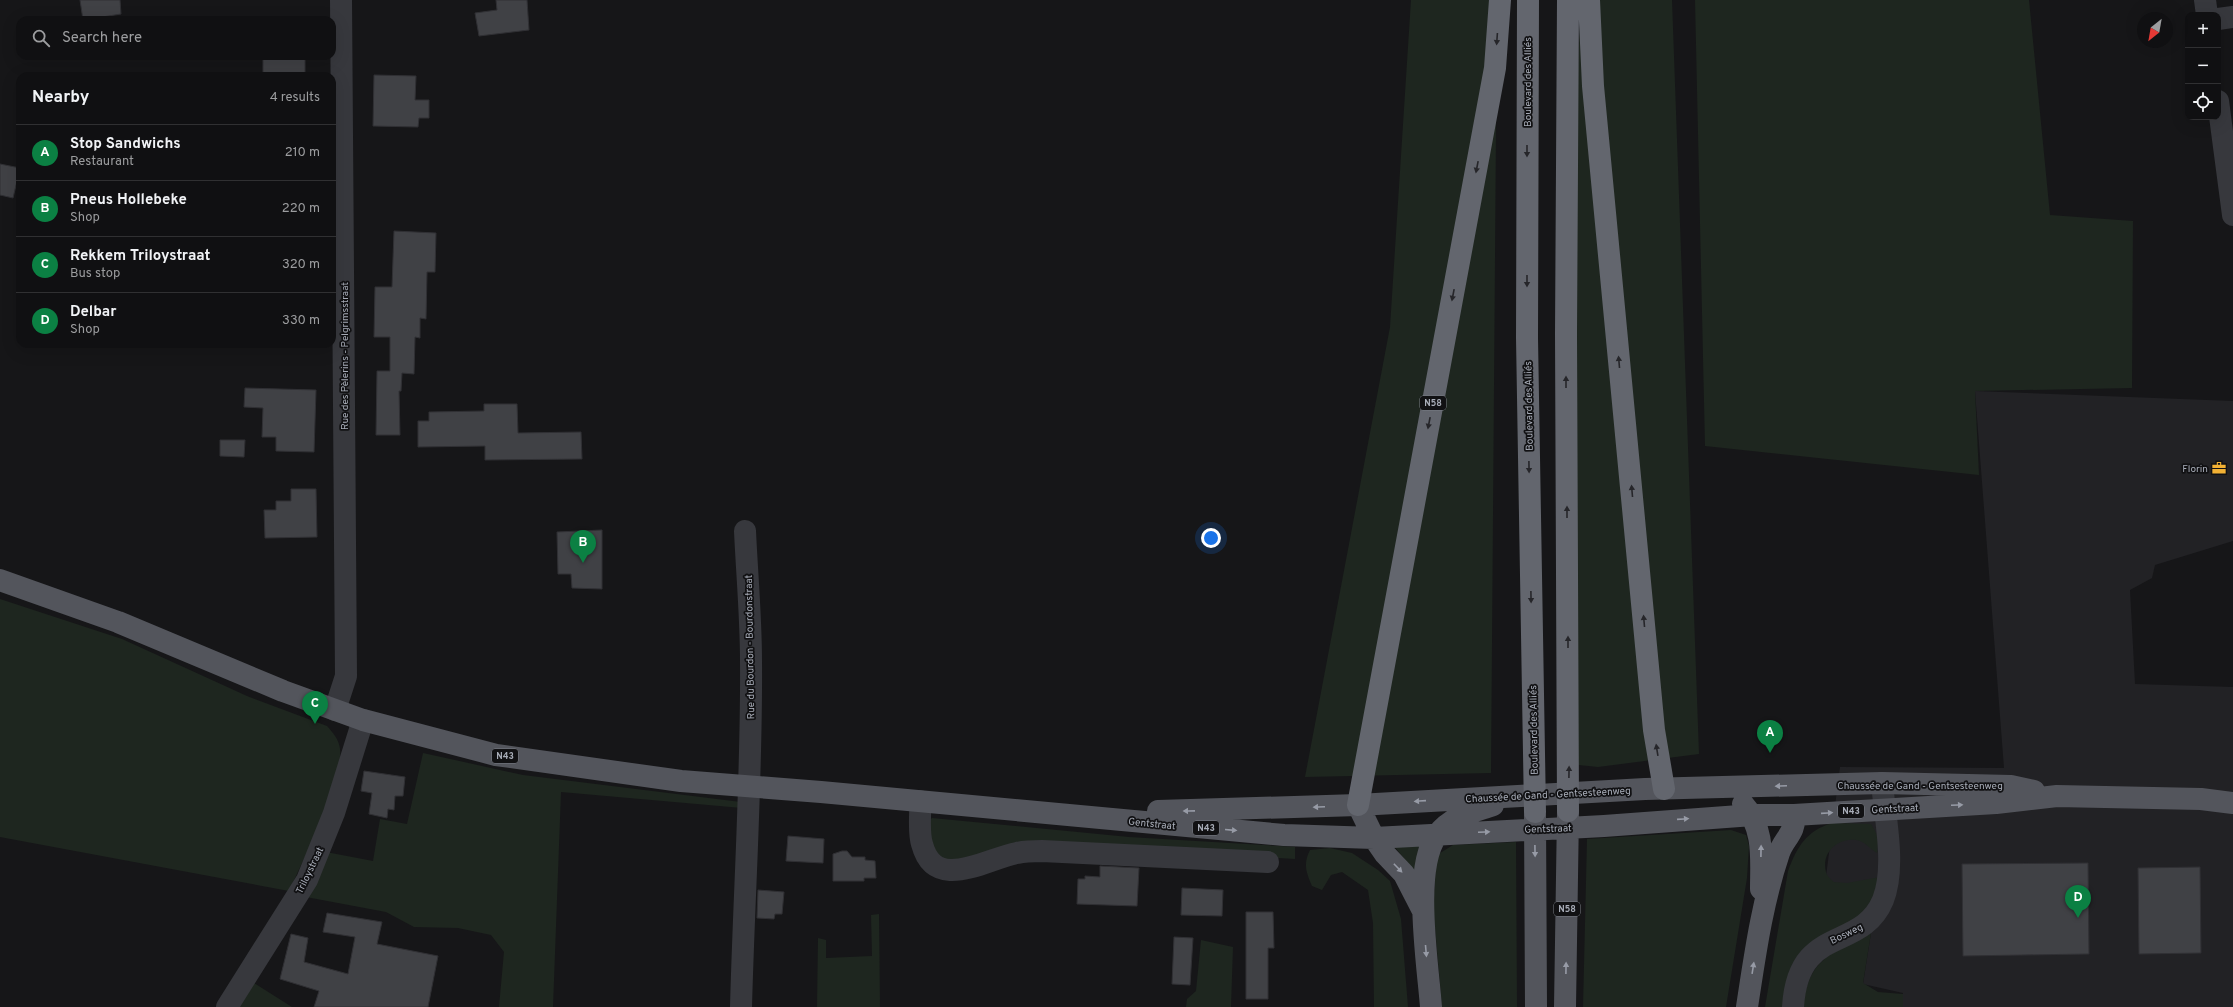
<!DOCTYPE html>
<html lang="en">
<head>
<meta charset="utf-8">
<style>
  :root { --surface:#101012; --page:#19191b; --text:#f1f3f6; --muted:#9c9d9f; --line:#303032; --accent:#0b8043 }
  body { margin:0; font-family:Overpass,sans-serif; background:var(--page); color:var(--text) }
  .controls { position:absolute; right:12px; top:12px; display:grid; overflow:hidden; border-radius:8px; box-shadow:0 4px 16px #0002 }
  .controls button { width:36px; height:36px; display:grid; place-items:center; padding:0; border:0; border-bottom:1px solid var(--line); background:var(--surface); color:var(--text); font:20px sans-serif }
  .compass { position:absolute; left:2137px; top:12px; width:36px; height:36px; border-radius:50%; background:var(--surface); box-shadow:0 4px 16px #0002; rotate:211deg }
  .you { position:absolute; left:1211px; top:538px; width:14px; height:14px; margin:-10px; border:3px solid #fff; border-radius:50%; background:#1a73e8; box-shadow:0 0 0 6px #1a73e833 }
  .badge { display:grid; place-items:center; width:26px; height:26px; border-radius:50%; background:var(--accent); color:#fff; font-size:13px; font-weight:700 }
  .pin { position:absolute; translate:-50% -33px; filter:drop-shadow(0 1px 2px #0008) }
  .pin::after { content:''; position:absolute; top:21px; width:14px; height:12px; background:inherit; clip-path:polygon(0 0,100% 0,50% 100%) }
  .list { margin:0; padding:0; list-style:none }
  h2 { display:flex; justify-content:space-between; align-items:center; height:52px; margin:0; padding:0 16px; font-size:17px }
  h2 small { font-size:13px; font-weight:400; color:var(--muted) }
  .list li { display:grid; grid-template-columns:26px 1fr auto; gap:12px; align-items:center; box-sizing:border-box; height:56px; padding:0 16px; border-top:1px solid var(--line) }
  .list b { display:block; font-size:15px; white-space:nowrap }
  .list p { margin:0; font-size:13px; white-space:nowrap; color:var(--muted) }
  .list em { font-size:13px; font-style:normal; color:var(--muted) }
  .icon { flex:none; width:22px; height:22px; fill:none; stroke:currentColor; stroke-width:2; stroke-linecap:round; stroke-linejoin:round }
  .map { position:relative; flex:none; width:2233px; height:1007px; overflow:hidden }
  .search { position:absolute; background:var(--surface); box-shadow:0 4px 16px #0002; left:16px; top:16px; width:320px; height:44px; display:flex; align-items:center; gap:10px; box-sizing:border-box; padding:0 14px; border-radius:12px; color:var(--muted); font-size:15px }
  .panel { position:absolute; background:var(--surface); box-shadow:0 4px 16px #0002; left:16px; top:72px; width:320px; height:276px; border-radius:12px }
  .map>svg:first-child { display:block }
  .built { fill:#222225 }
  .green { fill:#1e261f }
  .building { fill:#404145; stroke:#303034 }
  .lines { fill:none; stroke-linecap:round; stroke-linejoin:round }
  .minor { stroke:#37383d; stroke-width:22 }
  .major { stroke:#53555c; stroke-width:22 }
  .highway { stroke:#63666e; stroke-width:22 }
  .oneway { fill:#26262a }
  .oneway2 { fill:#979ba6 }
  .labels { text-anchor:middle; stroke-width:3.5; stroke-linejoin:round; paint-order:stroke }
  .shield { fill:#111113; stroke:#7b7e86; stroke-width:1 }
  .shield-label { font-size:9px; font-weight:bold; fill:#a8adb8 }
  .street-label { font-size:10px; fill:#a8adb8; stroke:#111113 }
  .poi-label { font-size:10px; fill:#a8adb8; stroke:#111113; text-anchor:end }
</style>
</head>
<body>
<div class="map">
<svg width="2233" height="1007" viewBox="0 0 2233 1007">
  <rect width="100%" height="100%" fill="#161618"/>
  <path class="built" d="M1975,391L2233,401V541L2155,565L2152,578L2130,590L2135,684L2233,687V1007H1901L1903,993L1863,984L1871,933L1818,939L1840,767L2004,768Z"/>
  <path class="green" d="M1411,0H1497L1491,773L1305,777L1390,327Z
    M1581,0H1672L1699,754L1598,767L1569,764L1566,334Z
    M1695,0H2029L2050,215L2133,221L2132,388L1975,391L1979,475L1705,446Z
    M0,599L122,639L247,696L327,726C333,733 339,739 340,749C344,778 302,863 289,891L0,837Z
    M423,753L523,775L741,802L742,808L561,792L553,1007H499L504,952L491,935L458,928L414,927L386,912L306,897L326,852L373,861L380,819L407,824Z
    M932,818L1129,837L1295,847V859L1079,846L959,864L933,858L926,824Z
    M1832,823L1871,824C1878,835 1879,840 1877,853C1870,849 1865,841 1856,840C1838,838 1821,852 1826,872C1827,876 1831,880 1834,882L1847,883L1880,877L1870,910L1835,933L1787,1007H1765L1788,871C1797,847 1806,831 1832,823Z
    M1731,830L1746,835L1749,846L1747,878L1726,1007H1583L1587,839Z
    M1516,842L1517,1007H1442L1433,905L1437,855L1453,845Z
    M1394,846H1419L1415,872Z
    M1330,848L1352,853L1378,870L1390,881L1401,919L1408,1007H1374L1373,923L1368,890L1342,872L1331,875L1322,890L1312,886C1306,872 1303,864 1310,850Z
    M879,914L880,1007H817L818,938L826,940V958L872,956L871,915Z
    M1871,933L1863,983L1878,992L1903,994V1007H1803C1808,958 1832,953 1871,933Z
    M1201,940L1233,947L1231,1007H1186L1187,999L1196,991Z
    M251,981L292,1007H235Z"/>
  <path class="building" d="M80,0H120L121,14L83,20Z
    M496,0H527L529,30L479,36L475,13L497,10Z
    M263,56H305V76H263Z
    M374,75L416,76L415,100H429V118H419L418,127L373,126Z
    M0,164L20,168L13,198L0,195Z
    M394,231L436,233L435,272H427L426,319L420,318V338L415,337L414,374L402,373L401,391H399L400,435H376L377,371H390V337H374L375,287H392Z
    M245,388L316,390L314,452L276,451V437H262L263,408L244,407Z
    M484,404H517L518,433L581,432L582,459L485,460V446L418,447V421H429V412L484,411Z
    M220,440H245L244,457L220,456Z
    M291,489H316L317,537L265,538L264,510H276V501H291Z
    M602,530V589L572,588L571,574H558L557,532Z
    M364,771L405,777L403,796H395L394,810L388,809L387,818L369,814L372,793L361,791Z
    M788,836L824,839L823,863L786,861Z
    M842,851H847L852,857H865V860L875,861L876,878H864V881H833V854Z
    M2088,863L2089,954L1963,956L1962,864Z
    M1100,866L1139,868L1137,906L1077,904L1078,879H1085V876L1100,877Z
    M2200,867L2201,953L2139,954L2138,868Z
    M1182,888L1223,890L1222,916L1181,915Z
    M758,890L784,892L782,914H775L774,919L757,918Z
    M1246,912H1273L1274,948H1268V999H1246Z
    M327,913L382,922L377,944L438,956L428,1007H314L319,991L280,979L291,934L308,938L304,962L348,974L355,937L323,932Z
    M1174,937L1193,938L1190,985L1172,984Z"/>
  <g class="lines">
    <path class="minor" d="M2205,0L2207,15
      M2218,19L2233,17
      M2218,101L2233,215
      M335,710L346,676L341,0
      M920,801C921,814 918,831 922,844C935,893 985,859 1017,853C1025,851 1034,851 1042,851L1268,862
      M227,1007L307,880L334,813L363,720
      M741,1007C744,892 752,776 751,661C751,618 747,574 745,531
      M1793,1007C1798,923 1861,953 1883,900C1896,867 1885,818 1882,783"/>
    <path class="major" d="M0,580L118,622L283,691L363,720L496,755L681,781L821,792L1284,835L1374,838L1604,826L1753,815H1794L1996,803L2057,796L2201,799L2233,803
      M1743,804C1765,828 1761,859 1761,889
      M1358,805L1374,838L1385,854L1404,874L1423,911
      M1158,811L1358,805L1645,789L1882,783L2011,786L2034,791
      M1535,815L1536,1007
      M1431,1007C1428,965 1412,868 1437,835C1451,816 1473,812 1493,805
      M1565,1007L1568,812
      M1747,1007C1755,955 1762,903 1779,853C1784,838 1796,833 1794,815"/>
    <path class="highway" d="M1528,0L1527,338L1535,812
      M1568,0L1566,334L1568,811
      M1589,0L1593,86L1654,730L1664,789
      M1358,805L1495,68L1500,0"/>
  </g>
  <defs><path id="oneway-solid" d="M-6-.8H1V-3.2L6.5 0L1 3.2V.8H-6Z"/></defs>
  <g class="oneway">
    <use href="#oneway-solid" transform="translate(1497 39) rotate(94)"/>
    <use href="#oneway-solid" transform="translate(1527 151) rotate(90)"/>
    <use href="#oneway-solid" transform="translate(1477 167) rotate(101)"/>
    <use href="#oneway-solid" transform="translate(1527 281) rotate(90)"/>
    <use href="#oneway-solid" transform="translate(1453 295) rotate(101)"/>
    <use href="#oneway-solid" transform="translate(1619 362) rotate(-95)"/>
    <use href="#oneway-solid" transform="translate(1566 382) rotate(-90)"/>
    <use href="#oneway-solid" transform="translate(1429 423) rotate(101)"/>
    <use href="#oneway-solid" transform="translate(1529 467) rotate(89)"/>
    <use href="#oneway-solid" transform="translate(1632 491) rotate(-95)"/>
    <use href="#oneway-solid" transform="translate(1567 512) rotate(-90)"/>
    <use href="#oneway-solid" transform="translate(1531 597) rotate(89)"/>
    <use href="#oneway-solid" transform="translate(1644 621) rotate(-95)"/>
    <use href="#oneway-solid" transform="translate(1568 642) rotate(-90)"/>
    <use href="#oneway-solid" transform="translate(1657 750) rotate(-99)"/>
    <use href="#oneway-solid" transform="translate(1569 772) rotate(-89)"/>
  </g>
  <g class="oneway2">
    <use href="#oneway-solid" transform="translate(1781 786) rotate(178)"/>
    <use href="#oneway-solid" transform="translate(1420 801) rotate(176)"/>
    <use href="#oneway-solid" transform="translate(1957 805) rotate(-3)"/>
    <use href="#oneway-solid" transform="translate(1319 807) rotate(177)"/>
    <use href="#oneway-solid" transform="translate(1189 811) rotate(179)"/>
    <use href="#oneway-solid" transform="translate(1827 813) rotate(-4)"/>
    <use href="#oneway-solid" transform="translate(1683 819) rotate(-4)"/>
    <use href="#oneway-solid" transform="translate(1231 830) rotate(5)"/>
    <use href="#oneway-solid" transform="translate(1484 832) rotate(-3)"/>
    <use href="#oneway-solid" transform="translate(1535 851) rotate(89)"/>
    <use href="#oneway-solid" transform="translate(1761 851) rotate(-89)"/>
    <use href="#oneway-solid" transform="translate(1398 868) rotate(46)"/>
    <use href="#oneway-solid" transform="translate(1426 951) rotate(85)"/>
    <use href="#oneway-solid" transform="translate(1566 968) rotate(-89)"/>
    <use href="#oneway-solid" transform="translate(1753 968) rotate(-81)"/>
  </g>
  <defs>
    <symbol id="office-bare" viewBox="-9 -9 18 18"><path d="M-6-3h4V-5.5h4V-3h4V5H-6ZM-1-4.5V-3h2v-1.5ZM-6 0V1H6V0Z" fill="#f2b134" stroke="#111113" stroke-width="2.5" paint-order="stroke"/></symbol>
  </defs>
  <g fill-rule="evenodd">
    <use href="#office-bare" x="2209" y="458" width="20" height="20"/>
  </g>
  <g class="labels">
    <g class="shield">
      <rect x="1420" y="396" width="26" height="14" rx="3"/>
      <rect x="492" y="749" width="26" height="14" rx="3"/>
      <rect x="1838" y="804" width="26" height="14" rx="3"/>
      <rect x="1193" y="821" width="26" height="14" rx="3"/>
      <rect x="1554" y="902" width="26" height="14" rx="3"/>
    </g>
    <g class="shield-label">
      <text x="1433" y="406">N58</text>
      <text x="505" y="759">N43</text>
      <text x="1851" y="814">N43</text>
      <text x="1206" y="831">N43</text>
      <text x="1567" y="912">N58</text>
    </g>
    <g class="street-label">
      <text transform="translate(1527 82) rotate(-90)" y="4">Boulevard des Alliés</text>
      <text transform="translate(344 356) rotate(-90)" y="4">Rue des Pèlerins - Pelgrimsstraat</text>
      <text transform="translate(1528 406) rotate(-91)" y="4">Boulevard des Alliés</text>
      <text transform="translate(749 647) rotate(-91)" y="4">Rue du Bourdon - Bourdonstraat</text>
      <text transform="translate(1533 730) rotate(-91)" y="4">Boulevard des Alliés</text>
      <text x="1920" y="789">Chaussée de Gand - Gentsesteenweg</text>
      <text transform="translate(1548 794) rotate(-3)" y="4">Chaussée de Gand - Gentsesteenweg</text>
      <text transform="translate(1895 808) rotate(-3)" y="4">Gentstraat</text>
      <text transform="translate(1152 823) rotate(6)" y="4">Gentstraat</text>
      <text transform="translate(1548 828) rotate(-2)" y="4">Gentstraat</text>
      <text transform="translate(309 870) rotate(-64)" y="4">Triloystraat</text>
      <text transform="translate(1846 933) rotate(-26)" y="4">Bosweg</text>
    </g>
    <g class="poi-label">
      <text x="2208" y="472">Florin</text>
    </g>
  </g>
</svg>
<div class="controls">
<button>+</button>
<button>−</button>
<button><svg class="icon" aria-label="locate" viewBox="0 0 24 24"><circle cx="12" cy="12" r="6"/><path d="M12 2v4M12 18v4M2 12h4M18 12h4"/></svg></button>
</div>
<svg class="compass" viewBox="-18 -18 36 36"><path d="M0-13l5 13h-10z" fill="#e53935"/><path d="M0 13l5-13h-10z" fill="#9c9d9f"/></svg>
<div class="you"></div>
<div class="pin badge" style="left:1770px;top:753px">A</div>
<div class="pin badge" style="left:583px;top:563px">B</div>
<div class="pin badge" style="left:315px;top:724px">C</div>
<div class="pin badge" style="left:2078px;top:918px">D</div>
<div class="search"><svg class="icon" aria-label="search" viewBox="0 0 24 24"><circle cx="10" cy="10" r="6"/><path d="M15 15l6 6"/></svg>Search here</div>
<section class="panel">
<h2>Nearby<small>4 results</small></h2>
<ul class="list">
<li><span class="badge">A</span><div><b>Stop Sandwichs</b><p>Restaurant</p></div><em>210 m</em></li>
<li><span class="badge">B</span><div><b>Pneus Hollebeke</b><p>Shop</p></div><em>220 m</em></li>
<li><span class="badge">C</span><div><b>Rekkem Triloystraat</b><p>Bus stop</p></div><em>320 m</em></li>
<li><span class="badge">D</span><div><b>Delbar</b><p>Shop</p></div><em>330 m</em></li>
</ul>
</section>
</div>
</body>
</html>
